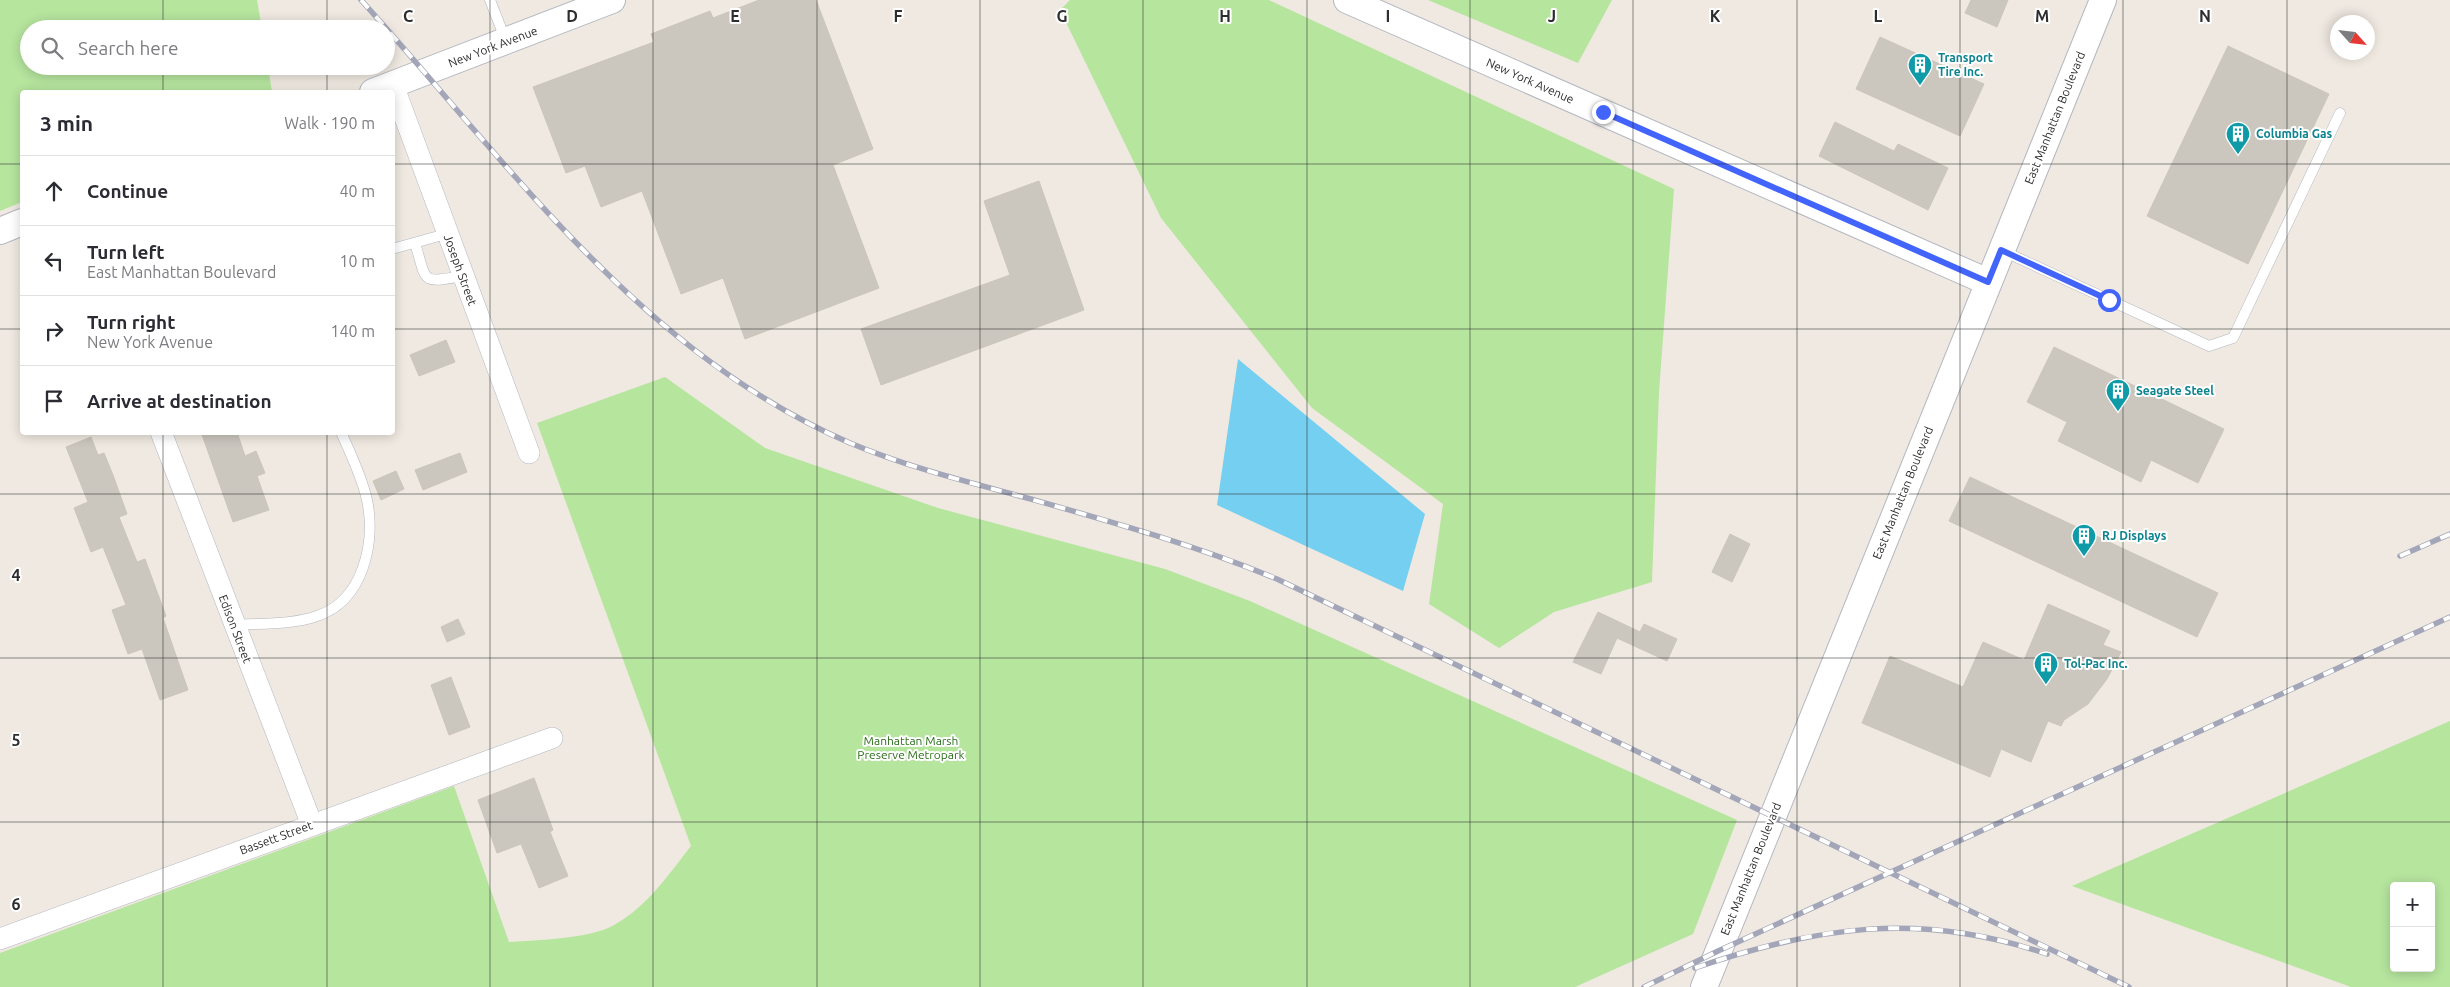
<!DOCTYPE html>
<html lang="en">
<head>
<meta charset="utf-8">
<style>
  :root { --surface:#fff; --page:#f7f7f7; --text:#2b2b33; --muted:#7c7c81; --line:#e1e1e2 }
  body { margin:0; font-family:Ubuntu,sans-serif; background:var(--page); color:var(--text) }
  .controls { position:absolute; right:15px; bottom:15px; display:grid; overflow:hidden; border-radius:5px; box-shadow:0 2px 12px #0003 }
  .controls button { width:45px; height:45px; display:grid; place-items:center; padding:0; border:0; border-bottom:1px solid var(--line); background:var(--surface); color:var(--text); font:25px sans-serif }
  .compass { position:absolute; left:2330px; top:15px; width:45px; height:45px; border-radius:50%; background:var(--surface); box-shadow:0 2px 12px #0003; rotate:117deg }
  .stop { position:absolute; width:15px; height:15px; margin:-11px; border:4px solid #4264fb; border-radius:50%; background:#fff }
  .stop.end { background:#4264fb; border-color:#fff; box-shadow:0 1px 5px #0008 }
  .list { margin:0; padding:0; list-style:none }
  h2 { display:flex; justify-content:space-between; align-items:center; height:65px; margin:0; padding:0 20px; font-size:21px }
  h2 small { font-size:16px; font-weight:400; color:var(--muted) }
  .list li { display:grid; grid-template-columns:32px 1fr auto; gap:15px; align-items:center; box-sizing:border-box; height:70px; padding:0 20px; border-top:1px solid var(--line) }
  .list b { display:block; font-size:19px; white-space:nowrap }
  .list p { margin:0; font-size:16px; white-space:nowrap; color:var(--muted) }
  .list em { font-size:16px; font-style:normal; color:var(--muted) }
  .icon { flex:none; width:28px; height:28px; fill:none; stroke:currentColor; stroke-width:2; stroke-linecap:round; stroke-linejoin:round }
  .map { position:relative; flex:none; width:2450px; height:987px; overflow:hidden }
  .search { position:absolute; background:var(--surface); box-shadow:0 2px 12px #0003; left:20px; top:20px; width:375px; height:55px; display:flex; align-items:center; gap:12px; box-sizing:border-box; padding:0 18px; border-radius:28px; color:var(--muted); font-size:19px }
  .panel { position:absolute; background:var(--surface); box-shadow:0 2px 12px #0003; left:20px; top:90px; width:375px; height:345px; border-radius:5px }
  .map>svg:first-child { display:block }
  .green { fill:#b6e59e; fill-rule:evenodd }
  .water { fill:#75cff0 }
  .building { fill:#cbc7bf; stroke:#cbc5ba }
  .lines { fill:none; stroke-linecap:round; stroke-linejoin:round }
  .service-casing { stroke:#b4b7c1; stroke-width:11 }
  .minor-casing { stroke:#b4b7c1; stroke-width:22 }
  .tertiary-casing { stroke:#b4b7c1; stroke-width:28 }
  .service { stroke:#fff; stroke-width:10 }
  .minor { stroke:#fff; stroke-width:21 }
  .tertiary { stroke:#fff; stroke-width:26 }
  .rail-casing { stroke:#a3a6b8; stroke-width:5.5 }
  .rail { stroke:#fff; stroke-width:4; stroke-dasharray:11; stroke-linecap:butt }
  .route { stroke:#4264fb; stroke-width:6 }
  .grid { fill:none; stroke:#2e2e2e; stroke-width:1; stroke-opacity:0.55 }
  .labels { text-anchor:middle; stroke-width:4; stroke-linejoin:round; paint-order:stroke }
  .street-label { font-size:12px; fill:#2e2e2e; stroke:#fff }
  .culture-label { font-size:12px; font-weight:bold; fill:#0d838f; stroke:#fff; text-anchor:start }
  .park-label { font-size:12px; fill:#2c6e1b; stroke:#fff }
  .grid-label { font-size:16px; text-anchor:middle; font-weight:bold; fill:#2e2e2e; stroke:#fff; stroke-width:4; stroke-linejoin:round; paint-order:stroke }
</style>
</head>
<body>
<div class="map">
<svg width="2450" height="987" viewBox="0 0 2450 987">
  <rect width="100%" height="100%" fill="#efe9e1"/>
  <path class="green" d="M0,0H257L262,29H29V66H268L272,92H22V202L0,211Z
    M1070,0H1269L1674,189L1659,392L1652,582L1554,612L1499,648L1429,604L1443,504L1312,408L1161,218L1060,10Z
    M1428,0H1612L1578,63Z
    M665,377L765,448L938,508L1165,569L1250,601L1737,820L1693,934L1575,987H0V953L454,786L509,942C537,940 590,939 614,925C647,907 669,874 691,846L537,423Z
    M2450,721V987H2351L2072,886ZM2394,886H2431V968H2394Z"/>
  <path class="water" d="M1238,359L1425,514L1403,591L1217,505Z"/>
  <path class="building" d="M759,0H816L873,149L833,165L879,288L745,339L723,278L681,294L642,191L601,207L585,166L566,173L533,87L654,42L651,34L710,11L713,18Z
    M1971,0H2008L1997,27L1965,13Z
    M1880,37L1984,84L1960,136L1856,89Z
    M2228,46L2329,94L2248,264L2147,216Z
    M1835,122L1894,151L1898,144L1948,168L1928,210L1819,156Z
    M1039,181L1084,310L881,385L861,329L1010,275L984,201Z
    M446,340L455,362L419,376L410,355Z
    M2054,347L2224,429L2198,483L2151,460L2141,482L2058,441L2067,422L2027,402Z
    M201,432H237L245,456L256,451L265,473L257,476L269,510L233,522Z
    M91,437L98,455L104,453L113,475L127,514L119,517L137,562L145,559L166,616L163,618L188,690L160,700L142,649L128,654L112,610L126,605L103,547L91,552L74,508L88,502L66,447Z
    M460,453L467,472L423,490L415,470Z
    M396,471L404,489L381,500L373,481Z
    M1970,477L2218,593L2197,637L1949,521Z
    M1730,534L1750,544L1732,582L1712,572Z
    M2048,604L2110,631L2103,645L2121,652L2107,679L2088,704L2064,720L2061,726L2048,721L2031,762L2001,749L1990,777L1862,723L1890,656L1963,687L1983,642L2024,660Z
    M1598,612L1640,632L1644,624L1677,639L1667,661L1617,638L1601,674L1573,662Z
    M458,619L465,634L447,642L441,627Z
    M451,677L470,727L449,735L431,685Z
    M534,778L553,830L550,832L568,876L539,888L521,844L497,853L478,800Z"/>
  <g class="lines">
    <defs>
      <path id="service" d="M490,0L506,41
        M415,243C427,282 420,284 462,276
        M392,249L446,234
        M2003,251L2209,346L2233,338L2340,113
        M233,625C260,623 292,625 317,616C363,601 376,543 367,500C362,477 351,455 341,432"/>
      <path id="minor" d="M393,85L529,453
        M161,432L312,825
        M0,939L552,738"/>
      <path id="tertiary" d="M1347,0L1988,282
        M373,92L612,0
        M0,231L22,222
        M1704,987L2103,0"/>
    </defs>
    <use href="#service" class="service-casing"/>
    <use href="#minor" class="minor-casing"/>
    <use href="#tertiary" class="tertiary-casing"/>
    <use href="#service" class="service"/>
    <use href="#minor" class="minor"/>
    <use href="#tertiary" class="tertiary"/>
    <defs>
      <path id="rail" d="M361,0C509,164 641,353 850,443C907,467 968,482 1027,498C1112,522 1195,545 1277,579L2129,987
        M2400,556L2450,534
        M1695,968C1818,926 1920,911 2047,954
        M1644,987L1718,951L2450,617"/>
    </defs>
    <use href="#rail" class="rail-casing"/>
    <use href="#rail" class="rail"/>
  </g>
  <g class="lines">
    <path class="route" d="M1603,112L1988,282L2001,250L2109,300"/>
  </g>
  <path class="grid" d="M163,0V29M327,0V29M490,0V987M653,0V987M817,0V987M980,0V987M1143,0V987M1307,0V987M1470,0V987M1633,0V987M1797,0V987M1960,0V987M2123,0V987M2287,0V987M163,66V92M327,66V92M0,164H22M392,164H2450M0,329H22M392,329H2450M163,432V987M327,432V987M0,494H2450M0,658H2450M0,822H2450"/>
  <defs>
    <symbol id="building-pin" viewBox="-11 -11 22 30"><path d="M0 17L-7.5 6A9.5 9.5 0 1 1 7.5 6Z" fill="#0f9aa8" stroke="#fff"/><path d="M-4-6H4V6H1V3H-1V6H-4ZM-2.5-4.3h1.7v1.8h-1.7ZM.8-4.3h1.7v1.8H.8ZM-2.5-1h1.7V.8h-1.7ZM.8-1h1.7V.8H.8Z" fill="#fff"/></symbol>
  </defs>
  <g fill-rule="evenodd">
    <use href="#building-pin" x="1906" y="51" width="28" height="38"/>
    <use href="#building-pin" x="2224" y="120" width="28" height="38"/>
    <use href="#building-pin" x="2104" y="377" width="28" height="38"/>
    <use href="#building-pin" x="2070" y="522" width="28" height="38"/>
    <use href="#building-pin" x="2032" y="650" width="28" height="38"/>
  </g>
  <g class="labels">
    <g class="street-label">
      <text transform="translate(493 47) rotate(-21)" y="4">New York Avenue</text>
      <text transform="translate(1530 81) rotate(24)" y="4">New York Avenue</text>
      <text transform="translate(2055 118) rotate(-68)" y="4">East Manhattan Boulevard</text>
      <text transform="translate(460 270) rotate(70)" y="4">Joseph Street</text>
      <text transform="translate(1903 493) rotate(-68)" y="4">East Manhattan Boulevard</text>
      <text transform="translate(235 629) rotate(69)" y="4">Edison Street</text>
      <text transform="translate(276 838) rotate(-20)" y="4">Bassett Street</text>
      <text transform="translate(1751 869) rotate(-68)" y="4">East Manhattan Boulevard</text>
    </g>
    <g class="culture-label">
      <text x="1938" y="62">Transport<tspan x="1938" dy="14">Tire Inc.</tspan></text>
      <text x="2256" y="138">Columbia Gas</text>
      <text x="2136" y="395">Seagate Steel</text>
      <text x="2102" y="540">RJ Displays</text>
      <text x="2064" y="668">Tol-Pac Inc.</text>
    </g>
    <g class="park-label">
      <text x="911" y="745">Manhattan Marsh<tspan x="911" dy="14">Preserve Metropark</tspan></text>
    </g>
  </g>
  <g class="grid-label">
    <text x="408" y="22">C</text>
    <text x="572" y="22">D</text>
    <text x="735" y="22">E</text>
    <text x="898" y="22">F</text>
    <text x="1062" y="22">G</text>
    <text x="1225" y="22">H</text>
    <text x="1388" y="22">I</text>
    <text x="1552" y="22">J</text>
    <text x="1715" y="22">K</text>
    <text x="1878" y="22">L</text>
    <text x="2042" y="22">M</text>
    <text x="2205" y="22">N</text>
    <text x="16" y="581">4</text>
    <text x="16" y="746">5</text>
    <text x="16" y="910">6</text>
  </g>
</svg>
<div class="controls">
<button>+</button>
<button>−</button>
</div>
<svg class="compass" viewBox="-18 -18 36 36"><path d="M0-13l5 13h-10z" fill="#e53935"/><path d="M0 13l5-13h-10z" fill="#7c7c81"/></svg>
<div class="stop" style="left:2109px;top:300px"></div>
<div class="stop end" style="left:1603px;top:112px"></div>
<div class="search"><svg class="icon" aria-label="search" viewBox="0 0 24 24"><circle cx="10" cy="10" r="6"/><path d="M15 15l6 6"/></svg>Search here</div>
<section class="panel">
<h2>3 min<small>Walk · 190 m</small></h2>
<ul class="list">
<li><svg class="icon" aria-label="ahead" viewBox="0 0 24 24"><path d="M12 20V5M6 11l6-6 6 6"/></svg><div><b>Continue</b></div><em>40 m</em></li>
<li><svg class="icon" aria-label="left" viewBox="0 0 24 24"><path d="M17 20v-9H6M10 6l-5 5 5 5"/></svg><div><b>Turn left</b><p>East Manhattan Boulevard</p></div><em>10 m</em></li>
<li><svg class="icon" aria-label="right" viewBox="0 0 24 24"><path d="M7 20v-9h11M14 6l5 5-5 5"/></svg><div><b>Turn right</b><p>New York Avenue</p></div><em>140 m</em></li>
<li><svg class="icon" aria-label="arrive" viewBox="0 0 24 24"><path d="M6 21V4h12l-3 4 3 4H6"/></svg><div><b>Arrive at destination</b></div></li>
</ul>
</section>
</div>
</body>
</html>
